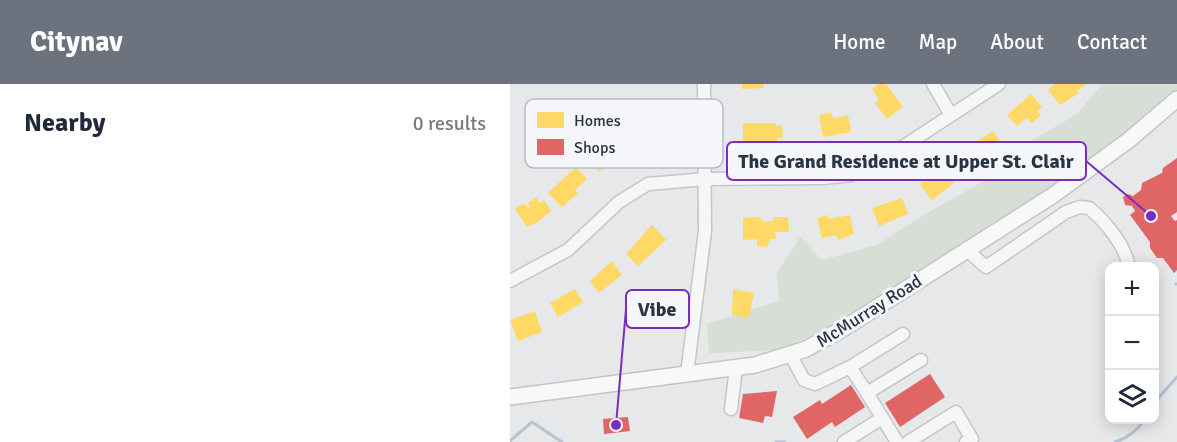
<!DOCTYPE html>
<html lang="en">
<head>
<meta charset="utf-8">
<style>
  :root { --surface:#fff; --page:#f6f6f7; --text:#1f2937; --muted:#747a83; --line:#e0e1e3; --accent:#6c737f }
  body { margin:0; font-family:Signika,sans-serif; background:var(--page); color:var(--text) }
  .controls { position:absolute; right:18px; bottom:18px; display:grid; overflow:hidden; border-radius:12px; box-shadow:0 3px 15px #0003 }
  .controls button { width:54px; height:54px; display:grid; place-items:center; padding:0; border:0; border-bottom:2px solid var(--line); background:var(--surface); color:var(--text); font:30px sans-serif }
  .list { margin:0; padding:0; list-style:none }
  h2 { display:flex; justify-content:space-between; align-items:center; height:78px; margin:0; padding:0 24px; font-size:26px }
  h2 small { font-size:20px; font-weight:400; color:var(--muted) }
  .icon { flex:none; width:33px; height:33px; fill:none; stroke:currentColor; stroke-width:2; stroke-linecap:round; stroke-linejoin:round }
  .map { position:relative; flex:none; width:667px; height:358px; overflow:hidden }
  header { display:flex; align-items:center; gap:36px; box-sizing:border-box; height:84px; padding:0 30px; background:var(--accent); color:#fff }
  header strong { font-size:28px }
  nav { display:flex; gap:33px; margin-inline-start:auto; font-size:21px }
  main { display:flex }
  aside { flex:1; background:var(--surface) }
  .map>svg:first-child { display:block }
  .green { fill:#d6ded6 }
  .homes { fill:#ffd966 }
  .shops { fill:#e06666 }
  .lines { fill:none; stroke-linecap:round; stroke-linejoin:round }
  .stream { stroke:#b4c4d5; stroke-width:3 }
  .minor-casing { stroke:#c4c6c8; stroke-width:15 }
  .major-casing { stroke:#c2c5c8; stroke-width:18 }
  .minor { stroke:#f5f6f7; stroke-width:12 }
  .major { stroke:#f8f8f8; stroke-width:15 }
  .labels { text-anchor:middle; stroke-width:6; stroke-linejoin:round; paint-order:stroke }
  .street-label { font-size:18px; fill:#2b3445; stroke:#f4f6f9 }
  .key { fill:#f4f6f9; stroke:#b8bcc3; stroke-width:1.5 }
  .key-label { font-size:16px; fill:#2b3445 }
  .leader { fill:none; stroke:#7b2cbf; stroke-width:2 }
  .callout-dot { fill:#7b2cbf; stroke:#f4f6f9; stroke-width:2 }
  .callout { fill:#f4f6f9; stroke:#7b2cbf; stroke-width:2 }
  .callout-label { font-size:20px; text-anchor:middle; font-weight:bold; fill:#2b3445 }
</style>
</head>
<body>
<header>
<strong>Citynav</strong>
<nav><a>Home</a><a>Map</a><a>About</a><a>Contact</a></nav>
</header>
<main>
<aside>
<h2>Nearby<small>0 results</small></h2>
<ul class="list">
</ul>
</aside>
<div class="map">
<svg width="667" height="358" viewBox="0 0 667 358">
  <rect width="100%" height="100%" fill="#e6e8ea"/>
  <path class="green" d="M592,0H667V7L634,36L521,118L319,243L270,266L199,269L197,240L269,217L267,189L290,153L312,176L367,161L412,132L488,89L521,57L567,30Z"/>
  <path class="homes" d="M232,0H253L254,4L232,5Z
    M369,0H376L393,23L377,35L365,19L369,16L362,5Z
    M545,0H576L567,7L569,9L550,21L538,6Z
    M521,10L532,23L527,27L531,31L522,39L517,34L507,42L497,31Z
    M321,28L322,33L326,34L338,31L341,48L313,53L309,31Z
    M233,39H266V42L272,41L273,54H267V58L233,60Z
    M483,47L494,63L464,83L453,67Z
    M99,51L109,64L98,73L102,78L89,88L75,69Z
    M432,82L444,99L422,116L410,101Z
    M66,83L77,95L65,106L68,109L52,123L38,109Z
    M26,113L30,119L34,116L41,127L28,138L17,143L5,125L14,119L18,124L20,123L18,119Z
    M392,114L398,130L369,142L362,124Z
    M318,131L319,135L340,131L344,150L328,156L327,151L312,154L307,134Z
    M250,133L253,138L263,137V133H278L279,148H265L266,155H260L257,163L247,162V155L233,156V134Z
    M142,141L156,156L128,182L116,170Z
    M102,177L112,191L89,209L80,197Z
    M65,205L73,218L48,233L40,219Z
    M223,205L244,209L239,234L222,231Z
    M25,227L32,248L8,257L0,236Z"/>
  <path class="shops" d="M667,74V128L661,132L665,137L667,136V186L664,189L653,174H647L640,164V158L620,131L625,127L622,122L615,121L613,113L618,110L623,112L631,106L632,99L652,89L653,84Z
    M420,290L435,313L390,343L375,319Z
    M341,301L355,323L325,343L322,338L297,355L283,333L310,316L312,320Z
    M267,307L262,333L255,332L253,339L229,334L233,310Z
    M118,333L120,347L94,350L93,335Z"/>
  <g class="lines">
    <path class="stream" d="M666,200H667
      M644,319L667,293
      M0,357L22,338L52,358
      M266,358H275
      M605,358C618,354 627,347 634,336"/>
    <defs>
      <path id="minor" d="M423,0L441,31
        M457,166L476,183L556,128L570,123L579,124C596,138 615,161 619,183
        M0,197L58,166L109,118L138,100L196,95L313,94L341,91L368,79L489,0
        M281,272L294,296L305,300L340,283L393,250
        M340,283L357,309L411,276
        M177,290L195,147L194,0
        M357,309L387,358
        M221,325L226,284
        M334,358L372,334
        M398,358L446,328L462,355L456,358"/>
      <path id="major" d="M0,313L245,281L296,265L336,243L542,112L619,56L667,15"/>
    </defs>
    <use href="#minor" class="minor-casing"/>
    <use href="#major" class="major-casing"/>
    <use href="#minor" class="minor"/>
    <use href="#major" class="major"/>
  </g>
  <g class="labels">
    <g class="street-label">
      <text transform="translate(359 227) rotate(-32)" y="6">McMurray Road</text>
    </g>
  </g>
  <rect x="15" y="15" width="198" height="69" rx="9" class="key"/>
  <rect x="27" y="28" width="27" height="16" fill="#ffd966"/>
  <rect x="27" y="55" width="27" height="16" fill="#e06666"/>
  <g class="key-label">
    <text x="64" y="42">Homes</text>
    <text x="64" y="69">Shops</text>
  </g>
  <path class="leader" d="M641 132L576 77M106 341L116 225"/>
  <g class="callout-dot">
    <circle cx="641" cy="132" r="6"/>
    <circle cx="106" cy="341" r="6"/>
  </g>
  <g class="callout">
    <rect x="217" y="58" width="359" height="38" rx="6"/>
    <rect x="116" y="206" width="63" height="38" rx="6"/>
  </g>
  <g class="callout-label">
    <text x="396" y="84">The Grand Residence at Upper St. Clair</text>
    <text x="147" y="232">Vibe</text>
  </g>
</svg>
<div class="controls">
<button>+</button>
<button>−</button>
<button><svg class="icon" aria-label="layers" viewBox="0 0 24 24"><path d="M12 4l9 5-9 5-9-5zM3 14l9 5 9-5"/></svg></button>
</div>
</div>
</main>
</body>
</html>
